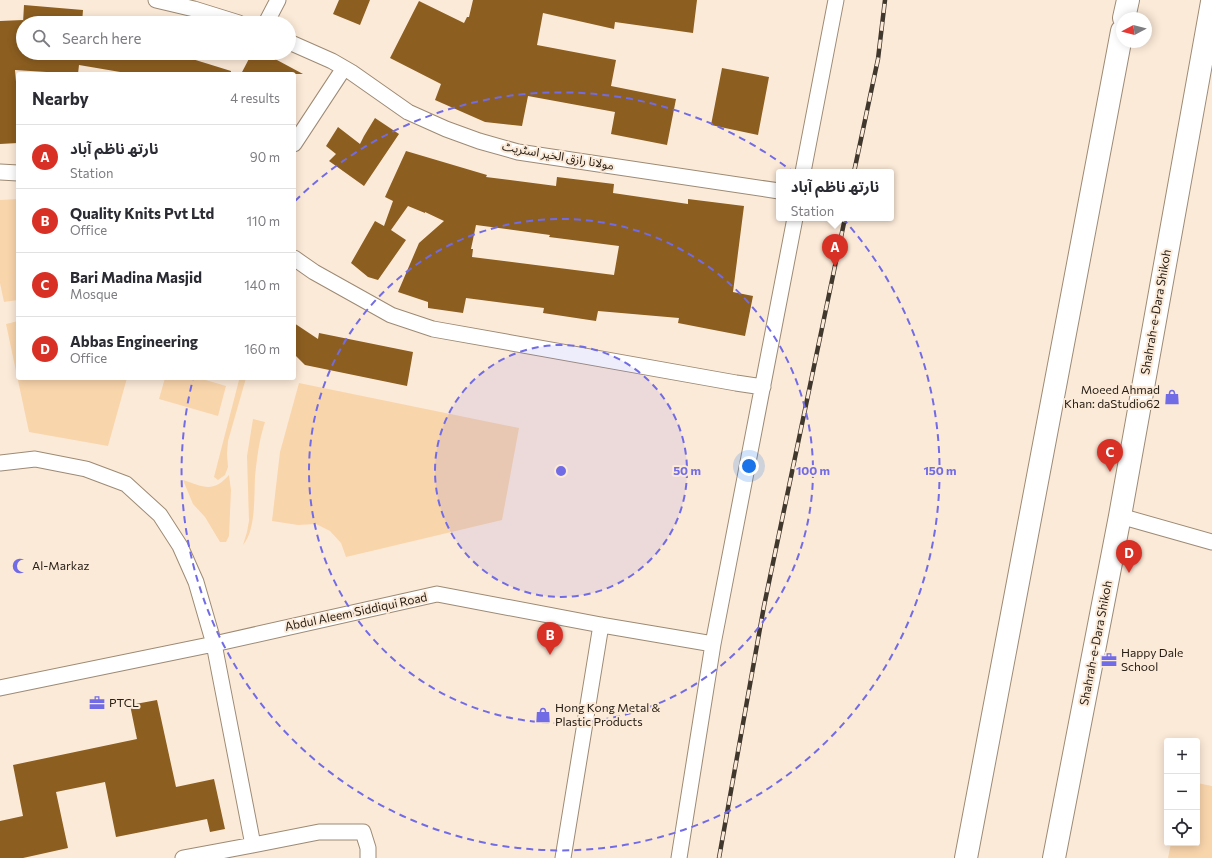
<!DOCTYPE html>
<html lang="en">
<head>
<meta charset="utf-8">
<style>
  :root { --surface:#fff; --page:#f2f2f3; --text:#2b2b33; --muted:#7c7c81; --line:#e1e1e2; --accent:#d93025 }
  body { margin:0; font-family:Commissioner,"Noto Sans Arabic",sans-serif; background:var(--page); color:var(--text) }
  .controls { position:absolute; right:12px; bottom:12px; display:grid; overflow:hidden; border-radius:4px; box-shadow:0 2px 10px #0003 }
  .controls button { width:36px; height:36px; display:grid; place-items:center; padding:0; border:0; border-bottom:1px solid var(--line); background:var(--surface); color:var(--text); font:20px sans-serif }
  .compass { position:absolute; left:1116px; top:12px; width:36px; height:36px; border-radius:50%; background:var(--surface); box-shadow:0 2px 10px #0003; rotate:263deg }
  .you { position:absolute; left:749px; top:466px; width:14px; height:14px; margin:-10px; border:3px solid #fff; border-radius:50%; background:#1a73e8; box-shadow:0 0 0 6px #1a73e833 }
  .badge { display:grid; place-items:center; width:26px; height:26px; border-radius:50%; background:var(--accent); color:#fff; font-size:13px; font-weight:700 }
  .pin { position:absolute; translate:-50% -33px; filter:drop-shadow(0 1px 2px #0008) }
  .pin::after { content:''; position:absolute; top:21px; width:14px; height:12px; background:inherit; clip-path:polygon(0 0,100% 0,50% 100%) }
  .popup { position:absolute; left:776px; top:169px; width:118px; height:52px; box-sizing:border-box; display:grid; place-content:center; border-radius:4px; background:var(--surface); filter:drop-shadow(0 1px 3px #0005); font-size:13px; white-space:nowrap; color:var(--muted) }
  .popup b { font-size:15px; color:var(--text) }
  .popup::after { content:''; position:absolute; left:50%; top:100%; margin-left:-8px; border:8px solid transparent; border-top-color:var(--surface) }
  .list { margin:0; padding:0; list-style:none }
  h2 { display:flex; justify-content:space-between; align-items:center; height:52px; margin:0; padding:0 16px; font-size:17px }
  h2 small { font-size:13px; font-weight:400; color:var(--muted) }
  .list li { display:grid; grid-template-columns:26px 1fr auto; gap:12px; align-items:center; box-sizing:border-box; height:64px; padding:0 16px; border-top:1px solid var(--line) }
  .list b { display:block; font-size:15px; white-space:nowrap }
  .list p { margin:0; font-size:13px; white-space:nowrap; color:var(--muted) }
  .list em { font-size:13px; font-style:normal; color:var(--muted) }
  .icon { flex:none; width:22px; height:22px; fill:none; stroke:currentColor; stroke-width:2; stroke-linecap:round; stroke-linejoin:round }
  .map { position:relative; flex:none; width:1212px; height:858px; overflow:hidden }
  .search { position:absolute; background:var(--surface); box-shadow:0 2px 10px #0003; left:16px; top:16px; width:280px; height:44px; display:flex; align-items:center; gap:10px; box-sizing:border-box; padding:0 14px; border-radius:22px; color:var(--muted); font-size:15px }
  .panel { position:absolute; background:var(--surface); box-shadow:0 2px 10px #0003; left:16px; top:72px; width:280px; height:308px; border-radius:4px }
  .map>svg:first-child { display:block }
  .green { fill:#f9d5ac }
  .building { fill:#8c5e20; fill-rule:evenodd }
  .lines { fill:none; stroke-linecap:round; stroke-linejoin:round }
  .street-casing { stroke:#9d8a74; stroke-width:17 }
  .secondary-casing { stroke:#9d8a74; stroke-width:24 }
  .street { stroke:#fff; stroke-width:15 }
  .secondary { stroke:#fff; stroke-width:22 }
  .rail-casing { stroke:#40372d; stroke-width:4.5 }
  .rail { stroke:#fcead8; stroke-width:3; stroke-dasharray:9; stroke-linecap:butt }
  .ring { fill:none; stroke:#726be6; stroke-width:2; stroke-dasharray:7 5 }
  .labels { text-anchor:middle; stroke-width:4; stroke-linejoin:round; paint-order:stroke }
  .street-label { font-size:12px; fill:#282017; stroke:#fcead8 }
  .poi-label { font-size:12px; fill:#282017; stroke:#fcead8; text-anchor:start }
  .centre { fill:#726be6; stroke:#fcead8; stroke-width:2 }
  .ring-label { font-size:12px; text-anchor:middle; font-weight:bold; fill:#726be6; stroke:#fcead8; stroke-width:4; stroke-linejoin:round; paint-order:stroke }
</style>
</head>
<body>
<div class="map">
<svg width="1212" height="858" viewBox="0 0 1212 858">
  <rect width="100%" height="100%" fill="#fcead8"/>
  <path class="green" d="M18,199V300L4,302L0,283V200Z
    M18,321V378H127L108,446L29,432L6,324Z
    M165,378H199L226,386L218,416L159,399Z
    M233,378H246L228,441L227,454L228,467L225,475L218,480L214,477L239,380Z
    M299,383L519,428L502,520L346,557L341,543L330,531L316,524L298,525L272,521L280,452Z
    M253,419L265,422C259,440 257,458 255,477C254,496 256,530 243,545L247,532L249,521L247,456Z
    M229,475L231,490L229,536L226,542H220L205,517L193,504L183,480C204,487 213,493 229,475Z
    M1197,783L1212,786V858H1168L1171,843H1197Z"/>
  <path class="building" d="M339,0H370L360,25L333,14Z
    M473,0H697L693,33L615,22L614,29L543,13L537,45L616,60L611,86L676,99L667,145L611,134L615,112L528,96L522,126L485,122L435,100L441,84L390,58L419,1L464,23L467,17H469Z
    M24,5L83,10L82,23H23Z
    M23,20V53H173L231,71V74H132L79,65L78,74L15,70L18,105V143L0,144V21Z
    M252,53H264L303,74H241Z
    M722,68L769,77L758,135L711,125Z
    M375,118L399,134L364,186L329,161L336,154L326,146L338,127L360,144L364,136Z
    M406,151L487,175L486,177L556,186L557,177L614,184L613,193L688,204V199L744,206L733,292L753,296L745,336L678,323L679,318L598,311L596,321L543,313L544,308L466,298L463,313L428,308V302L398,292L419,243L444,221L425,212V213L408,206L391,230L406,240L378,280L368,277L351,263L375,221L384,226L393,201L385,197ZM476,225L550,235L549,237L619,246L614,275L472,257L473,249H471Z
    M294,323L318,339L319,333L413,352L407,386L305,365L294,354Z
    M157,700L176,787L214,779L225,829L210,832L207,819L116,837L105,782L56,792L68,848L23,858H0V821L23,816L13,765L137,739L130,705Z"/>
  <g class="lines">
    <defs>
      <path id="street" d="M156,0L194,9L239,23
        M266,23L278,0
        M289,42L332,61L351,72L408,112L446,129L479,141L518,152L779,191
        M294,144L344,68
        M0,172L18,173
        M803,172L836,0
        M294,258L314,272L391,315L433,329L736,383L763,387
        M0,463L35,459L86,469L126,484L160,515L180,546L196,582L214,644L253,845L319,832H363L368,848V858
        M1120,516L1212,542
        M0,688L214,644L437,594L601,625L713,644
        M183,858L253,845
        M563,858L601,625
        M679,858L713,644L795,218"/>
      <path id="secondary" d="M1124,18L1128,0
        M966,858L1122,31
        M1054,858L1120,516L1212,2"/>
    </defs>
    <use href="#street" class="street-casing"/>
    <use href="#secondary" class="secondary-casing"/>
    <use href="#street" class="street"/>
    <use href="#secondary" class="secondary"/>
    <defs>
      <path id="rail" d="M854,172L878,59L885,0
        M719,858L764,606L845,218"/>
    </defs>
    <use href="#rail" class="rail-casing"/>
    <use href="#rail" class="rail"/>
  </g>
  <circle cx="561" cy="471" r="126" fill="#726be6" fill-opacity=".12"/>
  <g class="ring">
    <circle cx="561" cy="471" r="126"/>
    <circle cx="561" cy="471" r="252"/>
    <path d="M295 201A379 379 0 1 1 193 379"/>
  </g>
  <defs>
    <symbol id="shop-bare" viewBox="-9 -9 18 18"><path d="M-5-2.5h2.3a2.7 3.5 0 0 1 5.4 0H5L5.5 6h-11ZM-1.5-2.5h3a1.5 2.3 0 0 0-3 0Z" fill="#726be6" stroke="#fcead8" stroke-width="2.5" paint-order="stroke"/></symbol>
    <symbol id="mosque-bare" viewBox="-9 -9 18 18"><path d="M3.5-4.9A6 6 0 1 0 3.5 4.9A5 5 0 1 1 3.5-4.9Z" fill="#726be6" stroke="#fcead8" stroke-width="2.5" paint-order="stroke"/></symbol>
    <symbol id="office-bare" viewBox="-9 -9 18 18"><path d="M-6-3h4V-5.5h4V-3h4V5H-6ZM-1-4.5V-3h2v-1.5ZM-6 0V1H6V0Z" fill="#726be6" stroke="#fcead8" stroke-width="2.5" paint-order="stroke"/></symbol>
  </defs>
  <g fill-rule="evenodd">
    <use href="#shop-bare" x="1161" y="386" width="22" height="22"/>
    <use href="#mosque-bare" x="9" y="555" width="22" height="22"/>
    <use href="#office-bare" x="1098" y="649" width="22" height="22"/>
    <use href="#office-bare" x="86" y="692" width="22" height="22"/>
    <use href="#shop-bare" x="532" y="704" width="22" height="22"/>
  </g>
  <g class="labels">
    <g class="street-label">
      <text transform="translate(558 156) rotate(10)" y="4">مولانا رازق الخیر اسٹریٹ</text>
      <text transform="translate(1156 312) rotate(-80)" y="4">Shahrah-e-Dara Shikoh</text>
      <text transform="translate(356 612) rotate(-12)" y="4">Abdul Aleem Siddiqui Road</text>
      <text transform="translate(1096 643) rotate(-79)" y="4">Shahrah-e-Dara Shikoh</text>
    </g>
    <g class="poi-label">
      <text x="1160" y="394" text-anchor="end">Moeed Ahmad<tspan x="1160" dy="14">Khan: daStudio62</tspan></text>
      <text x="32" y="570">Al-Markaz</text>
      <text x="1121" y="657">Happy Dale<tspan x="1121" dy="14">School</tspan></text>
      <text x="109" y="707">PTCL</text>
      <text x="555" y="712">Hong Kong Metal &amp;<tspan x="555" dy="14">Plastic Products</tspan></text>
    </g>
  </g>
  <circle cx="561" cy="471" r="6" class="centre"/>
  <g class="ring-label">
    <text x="687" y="475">50 m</text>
    <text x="813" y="475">100 m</text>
    <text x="940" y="475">150 m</text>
  </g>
</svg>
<div class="controls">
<button>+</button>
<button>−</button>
<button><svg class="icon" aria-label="locate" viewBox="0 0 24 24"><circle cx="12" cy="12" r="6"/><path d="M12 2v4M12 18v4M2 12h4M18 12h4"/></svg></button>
</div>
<svg class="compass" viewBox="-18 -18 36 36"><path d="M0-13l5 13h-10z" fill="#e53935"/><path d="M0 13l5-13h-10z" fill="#7c7c81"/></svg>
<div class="you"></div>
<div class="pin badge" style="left:835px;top:267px">A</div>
<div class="popup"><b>نارتھ ناظم آباد</b>Station</div>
<div class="pin badge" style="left:550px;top:655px">B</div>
<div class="pin badge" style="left:1110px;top:472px">C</div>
<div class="pin badge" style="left:1129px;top:573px">D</div>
<div class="search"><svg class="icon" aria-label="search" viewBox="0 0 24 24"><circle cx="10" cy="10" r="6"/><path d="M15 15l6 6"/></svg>Search here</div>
<section class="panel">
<h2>Nearby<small>4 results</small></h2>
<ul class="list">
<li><span class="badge">A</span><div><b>نارتھ ناظم آباد</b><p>Station</p></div><em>90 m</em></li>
<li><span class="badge">B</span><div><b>Quality Knits Pvt Ltd</b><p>Office</p></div><em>110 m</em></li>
<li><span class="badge">C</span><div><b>Bari Madina Masjid</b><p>Mosque</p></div><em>140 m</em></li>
<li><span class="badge">D</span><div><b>Abbas Engineering</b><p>Office</p></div><em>160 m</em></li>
</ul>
</section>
</div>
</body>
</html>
